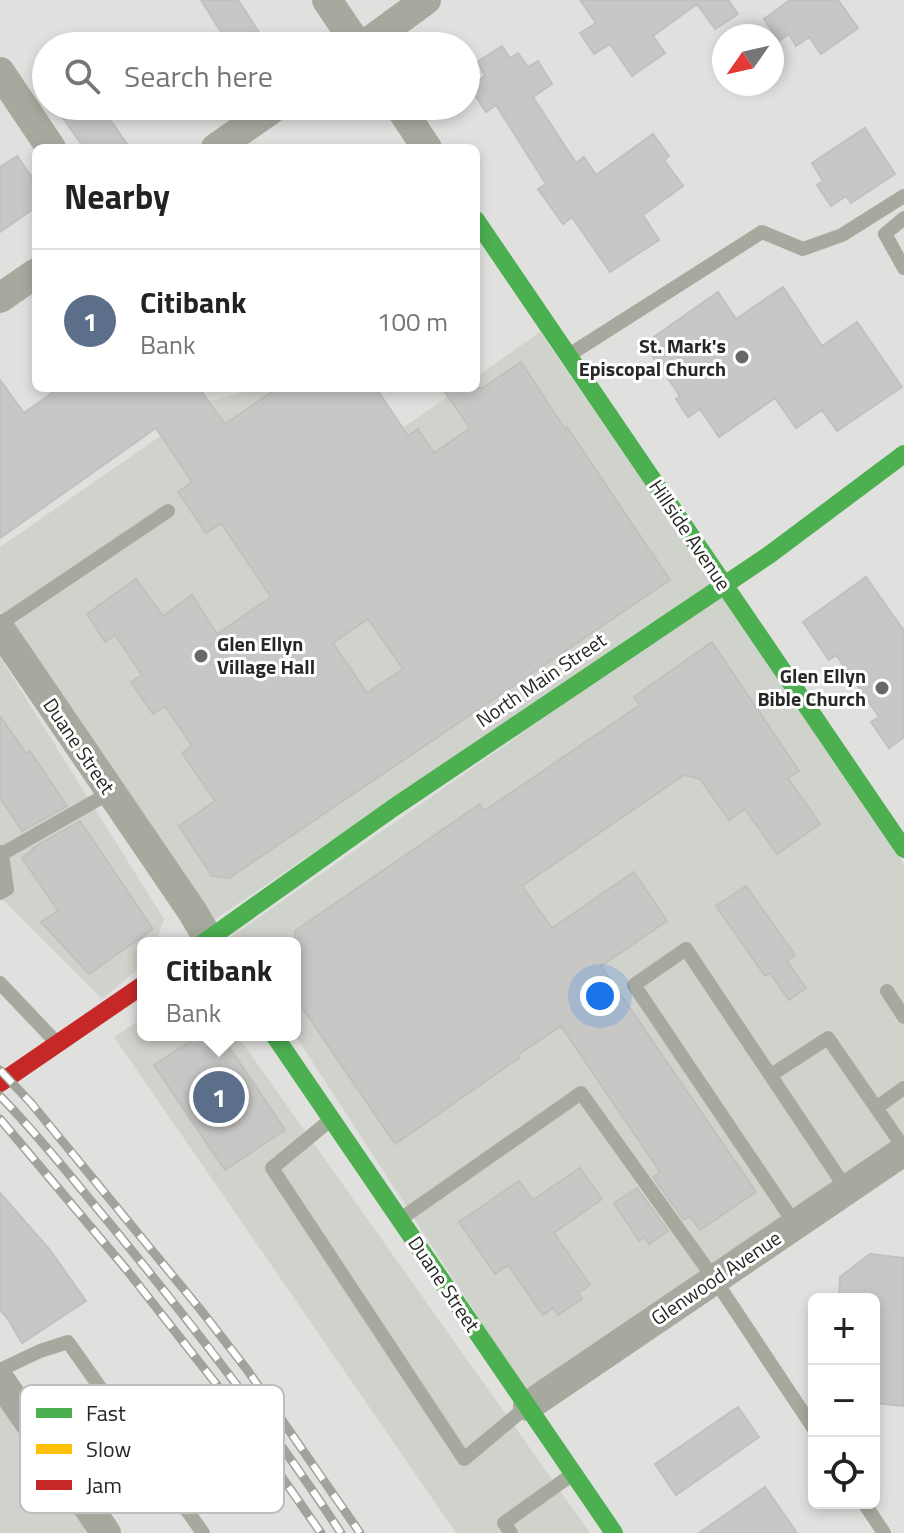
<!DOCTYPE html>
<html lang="en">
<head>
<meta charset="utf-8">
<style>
  :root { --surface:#fff; --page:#f6f6f6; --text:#222; --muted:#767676; --line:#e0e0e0; --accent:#1a73e8 }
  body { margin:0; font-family:"Titillium Web",sans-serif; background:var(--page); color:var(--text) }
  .controls { position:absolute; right:24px; bottom:24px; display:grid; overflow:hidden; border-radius:12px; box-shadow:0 4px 12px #0003 }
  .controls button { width:72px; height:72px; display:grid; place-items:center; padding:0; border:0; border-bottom:2px solid var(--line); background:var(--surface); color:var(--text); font:40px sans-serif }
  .compass { position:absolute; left:712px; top:24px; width:72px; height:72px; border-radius:50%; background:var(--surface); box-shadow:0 4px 12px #0003; rotate:236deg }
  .you { position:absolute; left:600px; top:996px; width:28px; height:28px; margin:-20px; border:6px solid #fff; border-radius:50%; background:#1a73e8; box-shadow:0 0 0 12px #1a73e833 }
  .badge { display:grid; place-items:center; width:52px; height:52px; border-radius:50%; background:var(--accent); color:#fff; font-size:26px; font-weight:700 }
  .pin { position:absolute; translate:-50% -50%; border:4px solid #fff; box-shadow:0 2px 8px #0006 }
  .popup { position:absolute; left:137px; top:937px; width:164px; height:104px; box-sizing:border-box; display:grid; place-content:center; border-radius:12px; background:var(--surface); filter:drop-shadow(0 2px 6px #0005); font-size:26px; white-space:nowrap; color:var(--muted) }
  .popup b { font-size:30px; color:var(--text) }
  .popup::after { content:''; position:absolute; left:50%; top:100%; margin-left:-16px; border:16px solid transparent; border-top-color:var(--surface) }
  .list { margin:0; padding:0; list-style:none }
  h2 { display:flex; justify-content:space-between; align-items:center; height:104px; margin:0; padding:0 32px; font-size:34px }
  h2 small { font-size:26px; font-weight:400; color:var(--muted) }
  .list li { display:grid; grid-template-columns:52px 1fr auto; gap:24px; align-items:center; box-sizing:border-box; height:144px; padding:0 32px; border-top:2px solid var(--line) }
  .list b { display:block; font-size:30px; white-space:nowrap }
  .list p { margin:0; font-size:26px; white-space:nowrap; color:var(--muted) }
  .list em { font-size:26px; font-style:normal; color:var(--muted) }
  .icon { flex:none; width:44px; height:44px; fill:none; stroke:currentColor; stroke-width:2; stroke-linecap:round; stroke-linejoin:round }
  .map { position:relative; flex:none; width:904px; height:1533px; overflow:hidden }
  .search { position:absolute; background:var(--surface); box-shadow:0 4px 12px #0003; left:32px; top:32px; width:448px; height:88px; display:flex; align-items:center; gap:20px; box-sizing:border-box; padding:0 28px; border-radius:44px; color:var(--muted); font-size:30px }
  .panel { position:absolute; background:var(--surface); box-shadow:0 4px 12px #0003; left:32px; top:144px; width:448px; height:248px; border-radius:12px }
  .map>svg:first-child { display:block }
  .built { fill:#d0d3cb }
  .building { fill:#c7c8c6; stroke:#c0c1bf; stroke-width:2; fill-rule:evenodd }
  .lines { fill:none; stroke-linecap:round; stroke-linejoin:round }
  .lane { stroke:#a6aa9e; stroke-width:14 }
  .street { stroke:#a6aa9e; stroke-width:30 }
  .fast { stroke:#4caf50; stroke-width:18 }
  .jam { stroke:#c62828; stroke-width:18 }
  .rail-casing { stroke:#a0a39b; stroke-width:9 }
  .rail { stroke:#fff; stroke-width:6; stroke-dasharray:18; stroke-linecap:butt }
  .poi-dot { fill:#686966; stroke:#fff; stroke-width:3 }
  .labels { text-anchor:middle; stroke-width:6; stroke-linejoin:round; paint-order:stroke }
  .poi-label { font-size:20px; font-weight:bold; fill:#272826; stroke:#fff; text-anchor:end }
  .street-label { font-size:20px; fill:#272826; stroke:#fff }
  .key { fill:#fff; stroke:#bebebe; stroke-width:2 }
  .key-label { font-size:22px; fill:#272826 }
</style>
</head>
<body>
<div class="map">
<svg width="904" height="1533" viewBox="0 0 904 1533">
  <rect width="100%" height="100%" fill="#e0e1de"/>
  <path class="built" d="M540,332L713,582L211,922L0,611V547L211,401L244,392L249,388H323L368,452L460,388H476V377Z
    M720,595L904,864V1142L530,1397L295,1035V943H222Z
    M0,657L164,919L156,943H143V965L102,999L0,897Z
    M143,1018V1035H237L590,1533H456L114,1037Z
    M0,1388L100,1533H0Z"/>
  <path class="building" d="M201,0H238L268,46H200L221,32Z
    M580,0H728L738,14L715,29L697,4L653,36L665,53L632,76L610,44L594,54L580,33L596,23Z
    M790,0H838L858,28L821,54L809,37L796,46L789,34L779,41L764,19Z
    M502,46L510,58L518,53L528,67L538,61L552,84L533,97L576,163L584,157L596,175L653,134L669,156L664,160L683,186L643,215L659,240L610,272L572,217L563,224L538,189L546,184L496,105L486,112L469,86L485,76L477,62Z
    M74,106H100L130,148H84L61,115Z
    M865,128L895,174L851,203L846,196L831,206L817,185L823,181L812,163Z
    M17,156L36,183V207L0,232V167Z
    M783,287L822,346L857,322L902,387L837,431L822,410L796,428L775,398L719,437L700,409L688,417L676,399L680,396L644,344L718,292L736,319Z
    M521,362L565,429L567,427L670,580L229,878L212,876L179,826L215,801L182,753L192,746L165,706L153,714L131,682L142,675L115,635L105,642L87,614L136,579L163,616L192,595L217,634L271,597L221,523L206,533L178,492L192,482L156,428L0,538V380L24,413L59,388H199L225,424L278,388H376L408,436L418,429L434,453L470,428L442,388H483ZM368,619L403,669L367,693L333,643Z
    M866,577L904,631V737L889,748L871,722L879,717L836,655L829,660L803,622Z
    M712,642L799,771L788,778L820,824L777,854L745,809L729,820L700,779L684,775L522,886L552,928L634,872L667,921L601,966L756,1192L700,1230L690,1216L684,1220L653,1177L660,1172L561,1026L518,1055L519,1058L395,1144L295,997V931L480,804L484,811L640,705L634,697Z
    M0,716L26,753L30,751L67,806L22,831L0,798Z
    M80,821L153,929L89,974L41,922L58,911L22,858L34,849L33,848Z
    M746,886L795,955L787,961L806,988L789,1000L770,973L765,976L716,906Z
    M200,1035H221L285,1130L225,1170L154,1065Z
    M580,1168L602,1199L554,1233L590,1285L578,1293L582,1299L558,1315L553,1308L543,1315L508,1265L495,1274L459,1222L519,1181L533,1200Z
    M637,1188L668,1231L649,1244L644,1237L639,1241L614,1203Z
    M0,1193L50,1250L86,1301L22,1343L8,1319L0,1310Z
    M870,1254L904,1258V1406L874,1403V1299H839L840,1277Z
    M738,1407L759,1437L676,1495L655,1464Z
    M765,1487L797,1533H699Z"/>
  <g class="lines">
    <path class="lane" d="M904,218L885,234L904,268
      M572,353L762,232L803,249L842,235L904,196
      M0,624L168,511
      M0,852L2,854L7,889L0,893
      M2,854L111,792
      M0,983L55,1041
      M887,991L904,1017
      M771,1075L828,1038L904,1148
      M876,1108L904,1088
      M328,1122L272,1168L464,1459L524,1409
      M402,1218L581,1093L715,1280L814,1429
      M795,1224L634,985L686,949L847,1190
      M0,1370L40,1351L68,1342L203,1533
      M864,1503L884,1533
      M511,1533L504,1523L570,1476"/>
    <path class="street" d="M327,0L358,46
      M363,46L426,0
      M0,72L51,148
      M399,106L427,148
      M216,148L276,106
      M0,298L36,273
      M0,629L192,911L211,943
      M0,1380L106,1533
      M528,1406L904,1151"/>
    <path class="fast" d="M476,220L904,849
      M203,943L393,808L769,555L904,454
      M274,1035L614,1533"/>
    <path class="jam" d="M0,1083L143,985"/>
    <defs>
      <path id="rail" d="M0,1070L31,1103L200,1309L248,1371L360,1533
        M0,1096C40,1137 75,1182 111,1225C192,1324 271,1426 341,1533
        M0,1119L126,1269L221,1390L321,1533"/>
    </defs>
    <use href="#rail" class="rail-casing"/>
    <use href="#rail" class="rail"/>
  </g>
  <g class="poi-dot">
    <circle cx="742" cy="357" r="8"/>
    <circle cx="201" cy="656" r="8"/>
    <circle cx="882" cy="688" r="8"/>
  </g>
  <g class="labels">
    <g class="poi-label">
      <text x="726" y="353">St. Mark's<tspan x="726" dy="23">Episcopal Church</tspan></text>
      <text x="217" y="651" text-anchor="start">Glen Ellyn<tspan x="217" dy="23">Village Hall</tspan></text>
      <text x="866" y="683">Glen Ellyn<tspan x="866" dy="23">Bible Church</tspan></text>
    </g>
    <g class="street-label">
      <text transform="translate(690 535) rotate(56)" y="7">Hillside Avenue</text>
      <text transform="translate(541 680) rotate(-34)" y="7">North Main Street</text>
      <text transform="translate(79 746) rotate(56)" y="7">Duane Street</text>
      <text transform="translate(716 1278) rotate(-34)" y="7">Glenwood Avenue</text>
      <text transform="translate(444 1284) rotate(56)" y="7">Duane Street</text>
    </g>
  </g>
  <rect x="20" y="1385" width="264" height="128" rx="12" class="key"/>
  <rect x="36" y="1408" width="36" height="10" fill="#4caf50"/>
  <rect x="36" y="1444" width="36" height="10" fill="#ffc107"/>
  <rect x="36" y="1480" width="36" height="10" fill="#c62828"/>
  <g class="key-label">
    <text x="86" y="1421">Fast</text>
    <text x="86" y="1457">Slow</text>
    <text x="86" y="1493">Jam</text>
  </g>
</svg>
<div class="controls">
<button>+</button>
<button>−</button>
<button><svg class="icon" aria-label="locate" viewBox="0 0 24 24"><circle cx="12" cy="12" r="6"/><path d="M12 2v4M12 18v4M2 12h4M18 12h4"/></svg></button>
</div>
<svg class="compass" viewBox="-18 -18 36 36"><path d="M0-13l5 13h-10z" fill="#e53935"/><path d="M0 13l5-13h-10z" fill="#767676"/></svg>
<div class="you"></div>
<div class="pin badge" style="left:219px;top:1097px;background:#5c6f8a">1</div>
<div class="popup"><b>Citibank</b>Bank</div>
<div class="search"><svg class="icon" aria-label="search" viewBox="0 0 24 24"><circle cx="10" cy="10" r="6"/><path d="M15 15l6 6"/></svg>Search here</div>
<section class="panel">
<h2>Nearby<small></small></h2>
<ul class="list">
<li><span class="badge" style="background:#5c6f8a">1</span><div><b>Citibank</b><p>Bank</p></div><em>100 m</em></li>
</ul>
</section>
</div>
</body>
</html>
